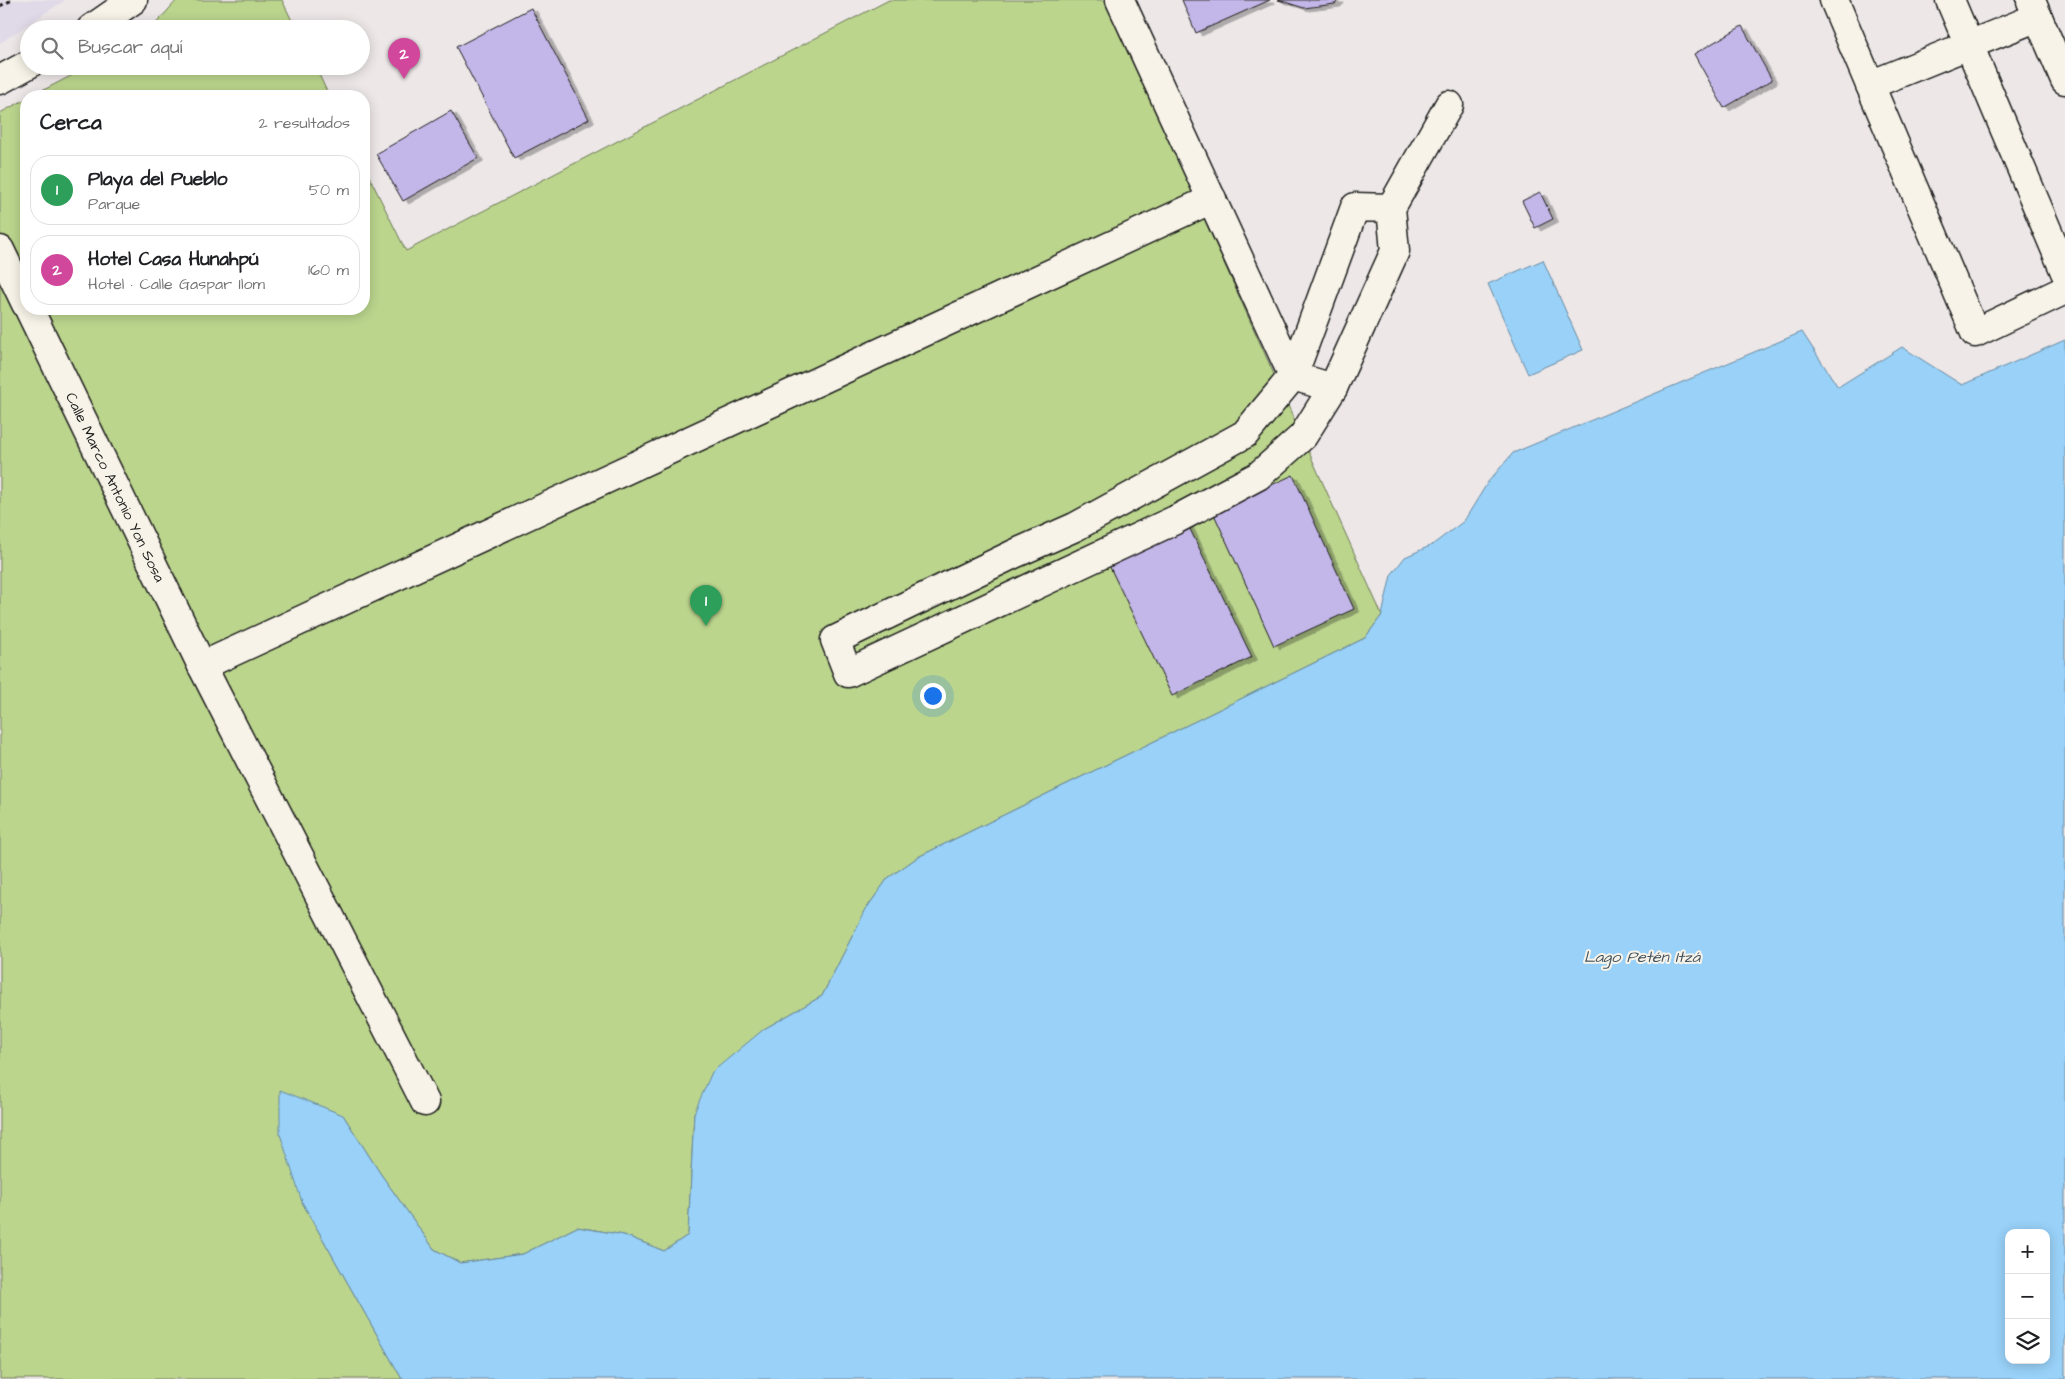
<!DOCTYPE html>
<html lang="es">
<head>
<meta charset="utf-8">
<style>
  :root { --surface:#fff; --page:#f2f2f2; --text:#202124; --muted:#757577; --line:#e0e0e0; --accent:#db2777 }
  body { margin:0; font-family:"Architects Daughter",sans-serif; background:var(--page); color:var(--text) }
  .controls { position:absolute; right:15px; bottom:15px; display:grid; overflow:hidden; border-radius:10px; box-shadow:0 2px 12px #0003 }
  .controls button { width:45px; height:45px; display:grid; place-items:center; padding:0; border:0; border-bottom:1px solid var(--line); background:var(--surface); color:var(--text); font:25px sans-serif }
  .you { position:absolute; left:932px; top:695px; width:18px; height:18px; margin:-12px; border:4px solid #fff; border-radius:50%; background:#1a73e8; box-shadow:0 0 0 8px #1a73e833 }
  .badge { display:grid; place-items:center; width:32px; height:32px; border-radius:50%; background:var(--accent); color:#fff; font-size:16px; font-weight:700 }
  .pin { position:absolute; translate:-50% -41px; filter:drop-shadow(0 1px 2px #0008) }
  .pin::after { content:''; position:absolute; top:26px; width:18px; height:15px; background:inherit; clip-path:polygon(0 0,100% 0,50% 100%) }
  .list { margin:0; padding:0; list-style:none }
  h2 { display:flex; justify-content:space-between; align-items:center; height:65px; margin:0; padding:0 20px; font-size:21px }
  h2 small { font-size:16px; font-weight:400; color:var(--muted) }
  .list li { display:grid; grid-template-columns:32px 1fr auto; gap:15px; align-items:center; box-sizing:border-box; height:70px; margin:0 10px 10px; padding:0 10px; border:1px solid var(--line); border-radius:20px }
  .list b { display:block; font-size:19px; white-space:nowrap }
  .list p { margin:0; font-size:16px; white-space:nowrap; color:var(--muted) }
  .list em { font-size:16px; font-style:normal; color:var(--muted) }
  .icon { flex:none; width:28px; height:28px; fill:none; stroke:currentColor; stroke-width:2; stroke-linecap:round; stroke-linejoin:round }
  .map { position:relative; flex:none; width:2065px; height:1379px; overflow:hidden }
  .search { position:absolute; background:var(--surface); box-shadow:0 2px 12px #0003; left:20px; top:20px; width:350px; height:55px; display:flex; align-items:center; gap:12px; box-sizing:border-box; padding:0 18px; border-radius:28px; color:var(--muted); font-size:19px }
  .panel { position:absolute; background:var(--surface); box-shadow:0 2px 12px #0003; left:20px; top:90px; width:350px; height:225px; border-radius:20px }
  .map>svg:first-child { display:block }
  .built { fill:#e0d9e8 }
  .green { fill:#bbd58d; stroke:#6c7854 }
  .water { fill:#99d1f8; stroke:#6789a0; fill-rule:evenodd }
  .building { fill:#c3b7e9; stroke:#1c1c1c; filter:url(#shadow) }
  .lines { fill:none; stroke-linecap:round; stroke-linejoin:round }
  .minor-casing { stroke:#1c1c1c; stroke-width:31 }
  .path { stroke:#1c1c1c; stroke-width:3; stroke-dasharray:4 4; stroke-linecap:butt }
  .minor { stroke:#f7f3e8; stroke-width:28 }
  .labels { text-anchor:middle; stroke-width:4; stroke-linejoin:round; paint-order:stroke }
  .street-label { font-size:15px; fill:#1c1c1c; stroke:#f7f3e8 }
  .water-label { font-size:16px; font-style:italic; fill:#42525e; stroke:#f7f3e8 }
</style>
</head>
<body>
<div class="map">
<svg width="2065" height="1379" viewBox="0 0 2065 1379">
  <defs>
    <filter id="shadow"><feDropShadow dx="5.5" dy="3" stdDeviation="0" flood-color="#0004"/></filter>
  </defs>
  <rect width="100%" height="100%" fill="#ede7e8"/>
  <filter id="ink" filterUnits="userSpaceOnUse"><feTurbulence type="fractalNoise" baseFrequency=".02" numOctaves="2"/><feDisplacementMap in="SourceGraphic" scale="10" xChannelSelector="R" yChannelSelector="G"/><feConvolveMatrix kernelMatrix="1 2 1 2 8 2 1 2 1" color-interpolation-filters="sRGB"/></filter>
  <g filter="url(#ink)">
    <path class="built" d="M0,0H65L0,43Z"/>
    <path class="green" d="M177,0H282L296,29H151Z
      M889,0H1106L1382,615L1365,638L918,857L888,878L866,909L822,996L764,1029L694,1113L688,1235L664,1251L624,1235L577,1227L523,1254L460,1263L434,1249L380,1173L343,1115L302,1202L402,1379H0V113L26,99V309H364V166L406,251Z
      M90,66H315L329,96H32Z"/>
    <path class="water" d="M1543,260L1583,350L1528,374L1488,284Z
      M1802,332L1838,387L1902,347L1962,385L2065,340V1379H402L302,1202L280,1134V1090L343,1115L380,1173L434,1249L460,1263L523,1254L577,1227L624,1235L664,1251L688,1235L694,1113L712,1072L764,1029L822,996L866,909L888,878L918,857L1365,638L1382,615L1391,575L1405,557L1432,545L1464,521L1488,482L1513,453ZM2009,1233H2046V1360H2009Z"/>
    <path class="building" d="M1182,0H1270L1196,33Z
      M1278,0H1339L1335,4L1304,8Z
      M531,8L589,119L514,158L456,47Z
      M1742,26L1772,80L1724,108L1694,54Z
      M451,111L478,158L403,201L376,154Z
      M1540,192L1553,219L1535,228L1522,201Z
      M1293,475L1354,609L1274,646L1213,512Z
      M1187,523L1252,657L1172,696L1107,561Z"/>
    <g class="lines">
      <defs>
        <g id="minor">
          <path d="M1120,0L1293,376L1333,388"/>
          <path d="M1834,0L1975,333L2065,290"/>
          <path d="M1950,0L2065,272"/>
          <path d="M2031,1L2065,80"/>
          <path d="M91,29L133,0"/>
          <path d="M0,80L29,64"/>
          <path d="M1870,85L2038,17"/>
          <path d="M1391,208L1355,207L1293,376L1245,434L1075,527L1014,554L835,640L848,673L1175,520L1258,476L1303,436L1333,388L1395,251L1391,208L1449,105"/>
          <path d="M0,250L26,304"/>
          <path id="s1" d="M29,309L202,666L425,1102"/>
          <path d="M202,666L1212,199"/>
        </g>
      </defs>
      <use href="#minor" class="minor-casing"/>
      <path class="path" d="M0,6L12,0"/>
      <use href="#minor" class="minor"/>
    </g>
  </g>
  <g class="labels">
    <g class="street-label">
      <text dy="5" stroke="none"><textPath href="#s1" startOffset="198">Calle Marco Antonio Yon Sosa</textPath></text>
    </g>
    <g class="water-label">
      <text x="1642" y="962">Lago Petén Itzá</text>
    </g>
  </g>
</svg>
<div class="controls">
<button>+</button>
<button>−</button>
<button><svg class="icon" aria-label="layers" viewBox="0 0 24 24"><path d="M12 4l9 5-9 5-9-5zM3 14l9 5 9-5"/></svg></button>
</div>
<div class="you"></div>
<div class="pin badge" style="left:706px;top:626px;background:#2e9e5b">1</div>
<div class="pin badge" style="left:404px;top:79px;background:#d1479c">2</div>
<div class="search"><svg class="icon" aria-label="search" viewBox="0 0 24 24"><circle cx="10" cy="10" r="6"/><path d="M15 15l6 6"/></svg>Buscar aquí</div>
<section class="panel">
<h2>Cerca<small>2 resultados</small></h2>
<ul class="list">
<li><span class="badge" style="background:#2e9e5b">1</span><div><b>Playa del Pueblo</b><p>Parque</p></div><em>50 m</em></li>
<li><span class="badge" style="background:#d1479c">2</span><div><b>Hotel Casa Hunahpú</b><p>Hotel · Calle Gaspar Ilom</p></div><em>160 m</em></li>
</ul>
</section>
</div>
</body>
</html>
